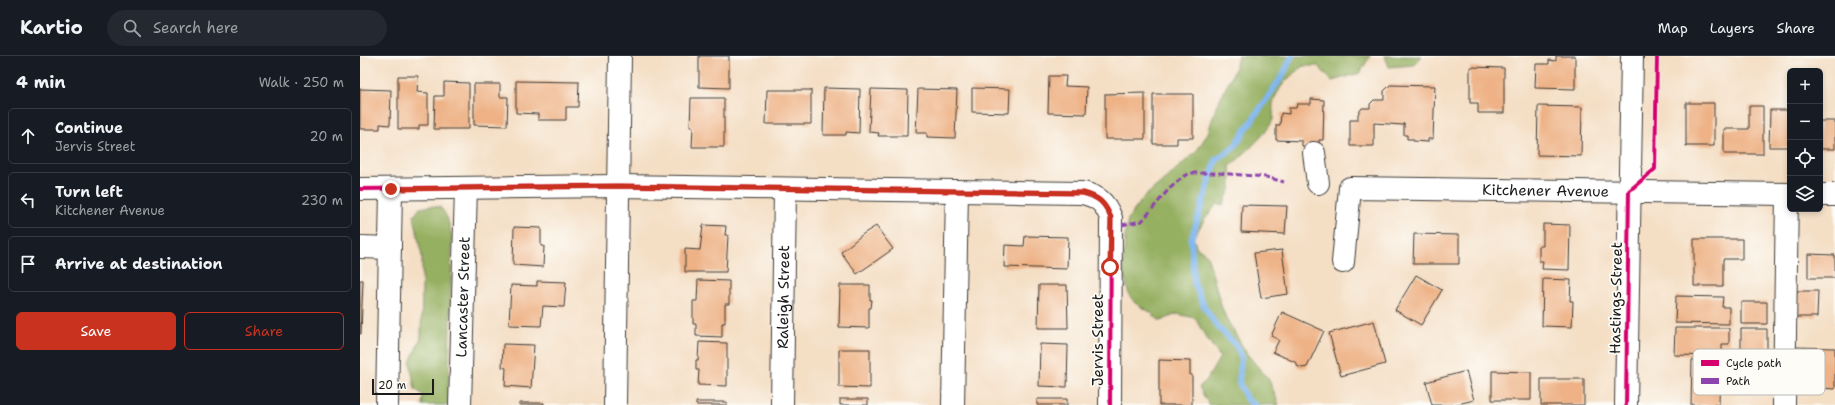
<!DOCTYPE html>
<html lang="en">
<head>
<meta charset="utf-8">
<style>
  :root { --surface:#171b24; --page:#242831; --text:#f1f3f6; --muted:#9ea1a6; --line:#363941; --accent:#c8321e }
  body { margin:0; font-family:"Shantell Sans",sans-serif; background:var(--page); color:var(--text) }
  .controls { position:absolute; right:12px; top:12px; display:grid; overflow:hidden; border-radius:6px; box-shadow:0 2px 6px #0003 }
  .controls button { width:36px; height:36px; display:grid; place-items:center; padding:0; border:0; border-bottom:1px solid var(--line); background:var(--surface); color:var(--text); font:20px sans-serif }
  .scale { position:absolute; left:12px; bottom:10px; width:62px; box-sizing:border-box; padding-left:4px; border:2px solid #1c1c1c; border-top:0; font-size:11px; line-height:14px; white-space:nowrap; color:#1c1c1c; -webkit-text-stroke:3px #fdfcf7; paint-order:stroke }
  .stop { position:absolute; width:12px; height:12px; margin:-9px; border:3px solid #c8321e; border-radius:50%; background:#fff }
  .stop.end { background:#c8321e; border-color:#fff; box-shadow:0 1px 4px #0008 }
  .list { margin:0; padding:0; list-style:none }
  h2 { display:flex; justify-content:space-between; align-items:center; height:52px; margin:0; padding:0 16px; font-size:17px }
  h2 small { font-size:13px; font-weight:400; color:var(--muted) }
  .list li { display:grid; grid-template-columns:26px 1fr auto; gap:12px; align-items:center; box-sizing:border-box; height:56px; margin:0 8px 8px; padding:0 8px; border:1px solid var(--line); border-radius:6px }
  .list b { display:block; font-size:15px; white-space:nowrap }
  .list p { margin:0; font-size:13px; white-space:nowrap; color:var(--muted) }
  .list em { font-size:13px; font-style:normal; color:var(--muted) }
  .actions { display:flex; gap:8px; padding:12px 16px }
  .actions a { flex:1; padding:9px 0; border:1px solid var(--accent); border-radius:6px; text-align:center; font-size:14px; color:var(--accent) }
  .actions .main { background:var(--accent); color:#fff }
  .icon { flex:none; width:22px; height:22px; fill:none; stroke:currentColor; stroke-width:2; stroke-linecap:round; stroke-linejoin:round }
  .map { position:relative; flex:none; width:1475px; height:349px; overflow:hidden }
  header { display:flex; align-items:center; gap:24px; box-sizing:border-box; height:56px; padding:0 20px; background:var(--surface); border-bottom:1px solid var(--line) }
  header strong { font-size:19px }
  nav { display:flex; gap:22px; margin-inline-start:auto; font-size:14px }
  .search { width:280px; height:36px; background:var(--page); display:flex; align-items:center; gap:10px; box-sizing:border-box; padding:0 14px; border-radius:22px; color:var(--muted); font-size:15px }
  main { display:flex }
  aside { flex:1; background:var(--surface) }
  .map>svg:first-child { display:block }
  .forest { fill:#96b062; stroke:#59663f }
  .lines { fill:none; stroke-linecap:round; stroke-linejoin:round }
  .stream { stroke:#7eb5ed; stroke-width:6 }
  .building { fill:#eeb286 }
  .minor-casing { stroke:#3c3935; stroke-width:24 }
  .minor { stroke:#fff; stroke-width:22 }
  .quiet { stroke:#8e44ad; stroke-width:3; stroke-dasharray:6 3; stroke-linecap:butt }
  .cycleway-casing { stroke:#fdfcf7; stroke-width:6 }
  .cycleway { stroke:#d6006c; stroke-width:4 }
  .route { stroke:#c8321e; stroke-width:5 }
  .labels { text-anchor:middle; stroke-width:3.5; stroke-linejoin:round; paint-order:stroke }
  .street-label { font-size:15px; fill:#1c1c1c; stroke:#fdfcf7 }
  .key { fill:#fdfcf7; stroke:#bab9b5; stroke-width:1 }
  .key-label { font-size:11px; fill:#1c1c1c }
</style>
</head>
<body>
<header>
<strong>Kartio</strong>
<div class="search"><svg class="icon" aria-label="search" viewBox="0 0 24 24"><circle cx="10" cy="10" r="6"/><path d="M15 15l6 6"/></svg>Search here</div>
<nav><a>Map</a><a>Layers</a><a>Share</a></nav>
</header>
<main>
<aside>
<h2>4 min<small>Walk · 250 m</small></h2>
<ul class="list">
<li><svg class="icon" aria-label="ahead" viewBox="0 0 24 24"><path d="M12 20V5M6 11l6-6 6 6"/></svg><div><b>Continue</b><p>Jervis Street</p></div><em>20 m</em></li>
<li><svg class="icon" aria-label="left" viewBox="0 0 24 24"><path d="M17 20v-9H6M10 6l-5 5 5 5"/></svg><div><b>Turn left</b><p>Kitchener Avenue</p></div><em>230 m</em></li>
<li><svg class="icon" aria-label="arrive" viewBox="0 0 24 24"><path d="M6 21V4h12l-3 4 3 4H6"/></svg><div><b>Arrive at destination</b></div></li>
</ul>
<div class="actions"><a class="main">Save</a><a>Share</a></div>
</aside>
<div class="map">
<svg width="1475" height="349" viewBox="0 0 1475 349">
  <rect width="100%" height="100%" fill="#fdfcf7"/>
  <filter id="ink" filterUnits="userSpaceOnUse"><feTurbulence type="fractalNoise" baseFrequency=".025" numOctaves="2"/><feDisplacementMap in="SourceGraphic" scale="8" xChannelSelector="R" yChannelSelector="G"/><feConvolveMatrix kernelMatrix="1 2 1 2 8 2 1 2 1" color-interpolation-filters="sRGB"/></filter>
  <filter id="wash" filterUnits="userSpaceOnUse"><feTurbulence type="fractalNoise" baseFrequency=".012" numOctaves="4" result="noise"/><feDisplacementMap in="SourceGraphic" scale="16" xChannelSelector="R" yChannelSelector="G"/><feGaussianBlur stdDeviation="0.9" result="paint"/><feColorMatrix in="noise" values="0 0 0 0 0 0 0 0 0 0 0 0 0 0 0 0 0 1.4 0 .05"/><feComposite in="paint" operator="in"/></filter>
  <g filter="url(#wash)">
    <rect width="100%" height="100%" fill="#f4dec4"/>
    <path class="forest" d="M878,0H1010L1000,17L972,25L958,10H943C930,20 917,31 913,48C912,53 914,58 913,63C910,75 880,102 870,110L871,131L863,149L857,148L845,163L833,182L837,192L847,199L861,249L866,262L887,298L909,324L919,349H849L839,331L846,325L860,301L844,278L835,262L817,258L800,265L790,256L775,247L769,239L763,214L765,181L768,163L783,142L836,96L848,77L856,51L875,13Z
      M1025,0H1062L1054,9L1029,11Z
      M71,150L80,151C89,161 90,172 92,184L88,349H62L63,339L55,333L50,306L61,282L62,230V201L54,160L60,152Z"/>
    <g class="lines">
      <path class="stream" d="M895,349L887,344L879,327L881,300L875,288L856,269L844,250L834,227L831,184L856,104L874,91L923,19L932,0"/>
    </g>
    <g id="blocks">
      <path class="building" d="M339,0H369V32L339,31Z
        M1196,0H1215V33L1175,32L1176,8H1189V4L1196,5Z
        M1110,11L1144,12V57H1118V47H1110Z
        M38,20H58L57,36L68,37V69H59V73H38Z
        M689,20H706L705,30L727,31L726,58L688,57Z
        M156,25L219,26L218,51H206V64H178V58L156,57Z
        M84,26L109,27V73H74L75,40H84Z
        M114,28H140V41H148L147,70L114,69Z
        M1030,29L1075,30L1073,83H1068V86L1053,85V83H1047V79H1044V67L1043,69L1014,67V90H990V64H998V58L1002,52H1010V48L1014,44H1024V35Z
        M464,32L500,33L499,77L486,76V79H463Z
        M612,32L650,33L649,57L612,56Z
        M0,33L31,34L30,69L20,68V73H0Z
        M511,33L548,34L547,80H518L519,77L509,76Z
        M558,33L597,34L595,82L567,81V77H556Z
        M407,34H451V68H406Z
        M785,37V83H745V38Z
        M793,38H833V82H817V88H793Z
        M331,42H364V91H332L333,71H330Z
        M951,43L964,44L963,84H959V90H942V85L916,84V69H920L921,57L929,58V52H936L937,48H951Z
        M1326,47H1354V90H1326Z
        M1178,50L1222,51L1221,100L1177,99Z
        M1389,50H1403V98H1364V73H1389Z
        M1410,54H1430V91H1409Z
        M1460,65H1475V93H1460Z
        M882,149L927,150L925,178L881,176Z
        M1183,168L1210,169L1209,214L1182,213L1183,205H1179V190H1183Z
        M343,169L366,170L365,179H368L366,216H325V193L340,194Z
        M516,170L533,193L497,218L481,196L503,178Z
        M154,171L181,172V190H184L183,211L153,209Z
        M1054,178L1099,179V208H1053Z
        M665,180L708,181L707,213L644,211L645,189L664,190Z
        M1334,183H1382V203H1363V230H1334Z
        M922,194L928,238L901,242L894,197Z
        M1448,198L1475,199V222H1448Z
        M1056,219L1082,234L1061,269L1035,254Z
        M1183,223L1211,224L1210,245H1213L1212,271L1182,270Z
        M0,224H3L1,278H0Z
        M338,224L369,225V248H365V267H362V281L336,280V268H333V245H337Z
        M177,225L206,226L204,251L183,250L181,270L149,269L151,229L177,230Z
        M480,229H510V244H512L511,252H509V272L479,271Z
        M679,229H707L708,272H678Z
        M1434,235H1458L1457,261H1433Z
        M1316,240L1363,241L1362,251H1369V268L1315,267Z
        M1381,246H1407V268H1381Z
        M922,256L964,275L947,311L942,312L937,310V307L913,296L919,284L911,280Z
        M1014,265L1025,308L981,320L969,277Z
        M1315,272H1369V288H1362V300L1314,299Z
        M1381,273H1407V296H1381Z
        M339,286L367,287V330L338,329L339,314H336V304H338Z
        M143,288L174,289L171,332L145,330L146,312L142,311Z
        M680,288L708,289L707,331L679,330Z
        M1432,291L1475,292V333L1460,332V326H1431Z
        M479,293H510V332L479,331Z
        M799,304L830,305V319H832V349H799Z
        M1332,304L1360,305L1359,349H1331Z
        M1106,315L1114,344L1094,349H1072L1066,326Z
        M1132,315L1171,316V344H1132Z
        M1181,323H1224V349H1181Z
        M480,343H508V349H480Z
        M677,343H707V349H677Z
        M336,346H367V349H336Z
        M159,347H184V349H159Z"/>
    </g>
  </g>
  <g filter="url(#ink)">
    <use href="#blocks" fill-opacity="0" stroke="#3c3935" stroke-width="1"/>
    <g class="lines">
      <defs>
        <g id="minor">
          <path d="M954,97L958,127"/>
          <path d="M0,133L258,130L723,137C739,141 745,147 751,162L750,349"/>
          <path d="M1460,139H1475"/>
          <path d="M0,191L30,192"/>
          <path id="s1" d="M983,206L990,132L1430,138"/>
          <path d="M27,349L31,133"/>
          <path id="s2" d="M100,349L106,132"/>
          <path d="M255,349L260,0"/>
          <path id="s3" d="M422,349L425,133"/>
          <path d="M593,349L597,136"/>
          <path d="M1266,349L1272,0"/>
          <path d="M1424,349L1427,138"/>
        </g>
      </defs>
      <use href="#minor" class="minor-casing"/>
      <use href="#minor" class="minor"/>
      <path class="quiet" d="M762,169L782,165L809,133L824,120L831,117H859L906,121L924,126"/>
      <defs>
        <path id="cycleway" d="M0,133L258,130L723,137C739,141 745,147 751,162L750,349
          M1266,349L1269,135L1295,113L1297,0"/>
      </defs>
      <use href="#cycleway" class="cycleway-casing"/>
      <use href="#cycleway" class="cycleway"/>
    </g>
  </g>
  <g class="lines" filter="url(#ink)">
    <path class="route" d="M31,133L258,130L723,137C739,141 745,147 751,162L750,211"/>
  </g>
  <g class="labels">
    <g class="street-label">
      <text dy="5" stroke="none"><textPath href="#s1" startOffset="270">Kitchener Avenue</textPath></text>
      <text dy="5" stroke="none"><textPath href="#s2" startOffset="108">Lancaster Street</textPath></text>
      <text dy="5" stroke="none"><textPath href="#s3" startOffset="108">Raleigh Street</textPath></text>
      <text transform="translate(1256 242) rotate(-89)" y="5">Hastings Street</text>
      <text transform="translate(738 284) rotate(-90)" y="5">Jervis Street</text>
    </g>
  </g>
  <rect x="1333" y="293" width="132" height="46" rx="6" class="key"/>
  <rect x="1341" y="304" width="18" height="6" fill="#d6006c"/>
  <rect x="1341" y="322" width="18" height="6" fill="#8e44ad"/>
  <g class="key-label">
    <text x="1366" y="311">Cycle path</text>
    <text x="1366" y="329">Path</text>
  </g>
</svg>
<div class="controls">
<button>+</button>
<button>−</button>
<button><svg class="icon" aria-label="locate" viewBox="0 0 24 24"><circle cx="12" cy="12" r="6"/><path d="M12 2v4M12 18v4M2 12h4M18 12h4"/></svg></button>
<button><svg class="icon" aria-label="layers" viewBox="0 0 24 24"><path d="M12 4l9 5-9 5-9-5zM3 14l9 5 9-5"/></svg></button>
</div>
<div class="scale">20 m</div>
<div class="stop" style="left:750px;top:211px"></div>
<div class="stop end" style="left:31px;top:133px"></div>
</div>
</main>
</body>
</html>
